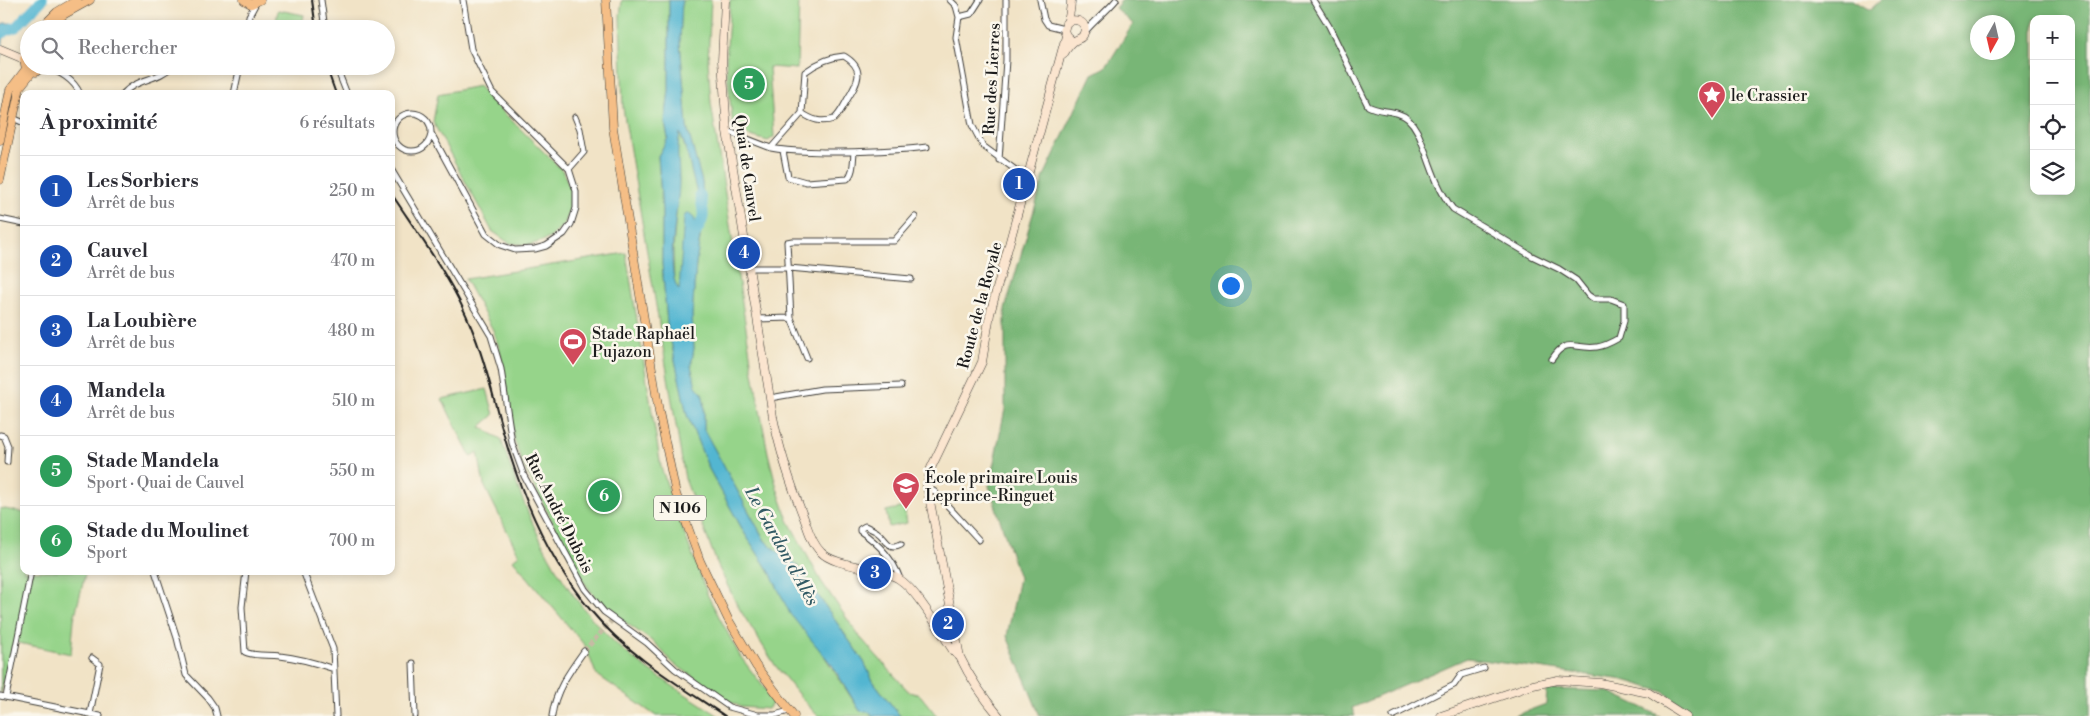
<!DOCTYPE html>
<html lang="fr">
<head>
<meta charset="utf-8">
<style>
  :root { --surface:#fff; --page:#f2f2f3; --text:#2b2b33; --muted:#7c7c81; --line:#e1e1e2; --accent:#d1495b }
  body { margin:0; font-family:"Libre Bodoni",serif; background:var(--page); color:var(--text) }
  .controls { position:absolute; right:15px; top:15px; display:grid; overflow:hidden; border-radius:10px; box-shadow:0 2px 8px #0003 }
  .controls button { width:45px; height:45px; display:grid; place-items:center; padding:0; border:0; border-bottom:1px solid var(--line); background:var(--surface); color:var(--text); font:25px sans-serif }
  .compass { position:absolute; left:1970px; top:15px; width:45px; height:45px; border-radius:50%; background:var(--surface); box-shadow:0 2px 8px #0003; rotate:188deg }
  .you { position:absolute; left:1230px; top:285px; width:18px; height:18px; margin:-12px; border:4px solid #fff; border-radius:50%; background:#1a73e8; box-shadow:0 0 0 8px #1a73e833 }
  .badge { display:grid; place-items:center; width:32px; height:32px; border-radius:50%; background:var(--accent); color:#fff; font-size:16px; font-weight:700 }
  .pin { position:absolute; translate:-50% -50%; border:2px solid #fff; box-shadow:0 1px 5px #0006 }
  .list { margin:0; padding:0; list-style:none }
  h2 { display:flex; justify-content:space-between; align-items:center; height:65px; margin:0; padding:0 20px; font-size:21px }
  h2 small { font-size:16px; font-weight:400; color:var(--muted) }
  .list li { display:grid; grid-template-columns:32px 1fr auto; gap:15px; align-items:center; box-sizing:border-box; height:70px; padding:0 20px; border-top:1px solid var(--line) }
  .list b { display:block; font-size:19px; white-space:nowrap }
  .list p { margin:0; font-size:16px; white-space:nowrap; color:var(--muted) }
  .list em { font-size:16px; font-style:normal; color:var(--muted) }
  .icon { flex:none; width:28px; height:28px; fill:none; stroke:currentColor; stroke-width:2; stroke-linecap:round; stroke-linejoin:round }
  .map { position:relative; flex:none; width:2090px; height:716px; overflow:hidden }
  .search { position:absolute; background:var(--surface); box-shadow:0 2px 8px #0003; left:20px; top:20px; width:375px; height:55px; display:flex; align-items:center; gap:12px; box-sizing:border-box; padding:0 18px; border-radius:28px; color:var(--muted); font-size:19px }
  .panel { position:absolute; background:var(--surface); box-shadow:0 2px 8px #0003; left:20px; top:90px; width:375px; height:485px; border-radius:10px }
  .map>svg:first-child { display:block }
  .green { fill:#96d48a; stroke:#597853 }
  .forest { fill:#78b676; stroke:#4a6949; fill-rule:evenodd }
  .water { fill:#53b6d1; stroke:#386976 }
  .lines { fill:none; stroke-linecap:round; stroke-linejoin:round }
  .river { stroke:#53b6d1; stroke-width:11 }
  .street-tunnel { stroke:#c6bba4; stroke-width:5; stroke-dasharray:5 2.5; stroke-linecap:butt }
  .street-casing { stroke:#3c3a36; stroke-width:7 }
  .secondary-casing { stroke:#3c3a36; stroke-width:9 }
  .primary-casing { stroke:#3c3a36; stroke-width:9 }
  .street { stroke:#fff; stroke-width:5 }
  .secondary { stroke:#fbe5cf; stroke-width:8 }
  .primary { stroke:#f5be86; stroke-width:8 }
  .rail { stroke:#1c1c1c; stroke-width:2 }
  .labels { text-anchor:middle; stroke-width:5; stroke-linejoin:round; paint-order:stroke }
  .shield { fill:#fbf7ec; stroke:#5f5e5a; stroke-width:1 }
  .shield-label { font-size:15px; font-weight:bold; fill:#1c1c1c }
  .street-label { font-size:16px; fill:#1c1c1c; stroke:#fbf7ec }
  .poi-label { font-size:16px; fill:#1c1c1c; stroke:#fbf7ec; text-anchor:start }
  .water-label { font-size:18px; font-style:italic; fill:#325a64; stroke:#fbf7ec }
</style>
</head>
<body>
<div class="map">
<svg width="2090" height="716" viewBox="0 0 2090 716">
  <rect width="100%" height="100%" fill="#fbf7ec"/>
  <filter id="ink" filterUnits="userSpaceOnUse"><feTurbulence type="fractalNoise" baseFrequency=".02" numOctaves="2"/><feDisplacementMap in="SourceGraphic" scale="10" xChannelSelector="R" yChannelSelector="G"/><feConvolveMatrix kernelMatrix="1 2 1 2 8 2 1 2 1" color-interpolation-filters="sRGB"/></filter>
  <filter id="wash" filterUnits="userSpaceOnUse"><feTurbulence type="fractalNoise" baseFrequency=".0096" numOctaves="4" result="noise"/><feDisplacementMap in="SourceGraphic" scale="20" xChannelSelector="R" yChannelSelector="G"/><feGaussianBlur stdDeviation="1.12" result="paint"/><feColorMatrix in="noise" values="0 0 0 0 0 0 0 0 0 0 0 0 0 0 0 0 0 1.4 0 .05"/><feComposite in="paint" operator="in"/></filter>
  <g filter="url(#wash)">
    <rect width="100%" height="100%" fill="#f1e3c6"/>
    <path class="green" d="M622,0H669V90L665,123L668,138L658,156L662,210V263L667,323L687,415L709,469L745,534L860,711L871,713L873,716H818L803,700L775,665L737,605L718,566L685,479L623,108L620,16Z
      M682,0H711L708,61L711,103L753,373L768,453L777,488L788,520L821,581L859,636L909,692L920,695L937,716H900L873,681L864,662L797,565L783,556L765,541L704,430V402L702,393L696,387L691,366L694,348L692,315L696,264L702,225L682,266L679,291L674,282L673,250L679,179L676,156L680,132L704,207L702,182L687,127L680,42Z
      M730,0H799L797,69L769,67L774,137L768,141L740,133L733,127L726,62Z
      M278,10L304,15L301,29L275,28Z
      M479,86L497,106L562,170L571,189L570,210L564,225L550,238L530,245L509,243L492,231L433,122L438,94Z
      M626,253L661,467L677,514L708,596L740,656L774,701L768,709L741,707L729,701L673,663L656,644L601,605L580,577L521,460L514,439L509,399L500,351L493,330L465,279Z
      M487,389L494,415L480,427L501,439C525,512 552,579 607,635C638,667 682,691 719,716H656L596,674L586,647L513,560L519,555L484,485L478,452L471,457L442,399Z
      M904,507L907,523L889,527L886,511Z
      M0,508L24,513V571H86L74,619L71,654L14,642L1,694Z"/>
    <path class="forest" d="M1122,0H1853L1870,10L1881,0H2090V716H1696L1664,692L1624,680L1467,658L1352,708L1355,716H1040L1007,636L1019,578L989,486L1005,409V309L1044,176L1092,74L1106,67L1133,24L1115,8ZM2034,19H2071V191H2034ZM1978,22H2008V52H1978Z
      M1547,689L1608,691L1660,716H1514L1546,704Z"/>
    <path class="water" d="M669,0H682L680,42L687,127L702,182L704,209C691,185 691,157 680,133C676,153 679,161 679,179C680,207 663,268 679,290L684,216L688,213L694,218L697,226L702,224L696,264L692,315L694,348L691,366L696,386L702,393L704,402V430L765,541L783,556L797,565L864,662L873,681L900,716H873L871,713L860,711L832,665L790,614L771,574L745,534L709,469L687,415L667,323L662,263V210L658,156L668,138L665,123L669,90Z
      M4,23H11L15,28L12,31L4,34L0,63V26Z"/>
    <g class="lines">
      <path class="river" d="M3,33L4,31L16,27L42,0
        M694,236C705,218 705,216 700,195"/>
    </g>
  </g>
  <g filter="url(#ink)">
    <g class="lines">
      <path class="street-tunnel" d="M584,651L613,619"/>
      <defs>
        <path id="street" d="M321,0L325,29
          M950,0L956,6L959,17
          M980,0L971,14L959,17L956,37L972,125L983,146L1028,179
          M1040,0L1044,19L1048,25L1064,29
          M1313,0L1329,26L1368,106C1380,113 1397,109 1408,119C1418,128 1421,141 1426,153C1433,173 1440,193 1453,209L1532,256L1559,269L1576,280L1588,295L1594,299H1611L1624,304V321L1619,338C1612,342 1605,346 1597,347C1574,350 1567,336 1552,359
          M247,29L249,16L256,3
          M1085,32C1095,20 1106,12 1116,0
          M844,56C866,69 858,82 847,100C843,107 840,114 834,119C821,123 812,120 802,113L805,72C817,63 829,57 844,56Z
          M45,66C59,72 74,79 80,94
          M336,66L347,94
          M123,94C136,78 158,81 172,66
          M234,94L240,66
          M393 132a19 19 0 1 1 38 0a19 19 0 1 1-38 0Z
          M13,118L24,123
          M727,131L771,148L802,113
          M431,133L486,234L500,245L515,250L535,249L546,246L564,234L571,224L576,208V191L569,169L492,92L471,49L463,0
          M771,148C789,152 807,151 826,152C860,152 893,151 927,147
          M783,151L788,177L806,182L847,179C854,173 853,161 854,152
          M999,160L1006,60V0
          M391,169L491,336L501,369L512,443L524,476L585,589L604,612L647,643L675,669L729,707L758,715H775L789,711
          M569,169L584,152L580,129L575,117
          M0,219L24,224
          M749,268H789L911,279
          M757,319L791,318
          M807,358L791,318L787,242L792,241H894L915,217
          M770,398L822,389L901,386
          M0,435L4,436L8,446L7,462
          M928,487L935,492L979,540
          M155,571L177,638L186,675L208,698L215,708L217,716
          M246,571L242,607L245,652C255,657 269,654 280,656C299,658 316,663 334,669
          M303,571L333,649L336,716
          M900,579C893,559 878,543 860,531V529L865,526C869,528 874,530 877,532C887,539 888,551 901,544
          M413,663L415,716
          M0,696L100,716
          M6,697L31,571
          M90,714L100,664L92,658
          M552,716C555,691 569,672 584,651
          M1393,716L1454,685L1461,675L1484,668"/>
        <path id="secondary" d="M725,0L722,61L727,131L773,417C780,452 791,485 804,518C808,529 812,544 821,552C834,567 880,567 899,579C917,590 941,633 954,652L960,657
          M1070,39C1060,32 1066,26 1069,17C1070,11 1071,6 1071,0
          M0,49L24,59
          M1063,55C1066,50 1070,43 1076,40C1080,38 1083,38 1084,33C1088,21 1074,17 1066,23
          M999,716C983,697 971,680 960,657L927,486L931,468L982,362L990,314L1066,36
          M1441,716L1533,685L1558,680L1600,683L1649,693L1685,716"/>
        <path id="primary" d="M244,0L251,4L260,0
          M606,0L613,128L659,412L676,494L700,561L728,619L756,666L794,716
          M40,29L57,12L77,0
          M48,29L63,15L90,0
          M29,54L24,59L26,69L36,72L42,66
          M0,140L10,90L26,69
          M0,180L20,87L32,72"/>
      </defs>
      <use href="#street" class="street-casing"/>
      <use href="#secondary" class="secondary-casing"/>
      <use href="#primary" class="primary-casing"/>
      <use href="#street" class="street"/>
      <use href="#secondary" class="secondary"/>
      <use href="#primary" class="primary"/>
      <path class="rail" d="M312,0L316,29
        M326,66L336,94
        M391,193C420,237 453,280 472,329C489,370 496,413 510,455C528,511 554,567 592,612C628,655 679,685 725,716"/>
    </g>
  </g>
  <defs>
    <symbol id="sight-pin" viewBox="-11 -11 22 30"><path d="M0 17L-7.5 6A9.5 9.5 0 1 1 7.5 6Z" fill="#d1495b" stroke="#fbf7ec"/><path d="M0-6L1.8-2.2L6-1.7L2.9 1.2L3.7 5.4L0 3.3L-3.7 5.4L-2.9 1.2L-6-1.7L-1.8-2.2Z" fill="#fff"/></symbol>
    <symbol id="stadium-pin" viewBox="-11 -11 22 30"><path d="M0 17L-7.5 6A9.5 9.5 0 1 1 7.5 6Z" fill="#d1495b" stroke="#fbf7ec"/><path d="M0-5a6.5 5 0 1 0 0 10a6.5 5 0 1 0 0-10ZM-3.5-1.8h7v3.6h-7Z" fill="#fff"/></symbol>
    <symbol id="school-pin" viewBox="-11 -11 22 30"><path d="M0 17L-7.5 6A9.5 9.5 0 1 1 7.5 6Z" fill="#d1495b" stroke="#fbf7ec"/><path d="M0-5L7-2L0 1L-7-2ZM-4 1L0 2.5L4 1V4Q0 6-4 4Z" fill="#fff"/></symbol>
  </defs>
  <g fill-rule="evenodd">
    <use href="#sight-pin" x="1696" y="79" width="32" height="43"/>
    <use href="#stadium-pin" x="557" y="326" width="32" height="43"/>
    <use href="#school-pin" x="890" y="470" width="32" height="43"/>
  </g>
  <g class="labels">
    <rect class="shield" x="654" y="495.5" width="52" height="25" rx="4"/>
    <g class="shield-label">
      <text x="680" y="513">N 106</text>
    </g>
    <g class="street-label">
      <text transform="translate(991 79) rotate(-87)" y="6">Rue des Lierres</text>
      <text transform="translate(748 168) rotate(82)" y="6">Quai de Cauvel</text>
      <text transform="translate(979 305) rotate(-75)" y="6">Route de la Royale</text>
      <text transform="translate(560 513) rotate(63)" y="6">Rue André Dubois</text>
    </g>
    <g class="poi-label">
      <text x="1731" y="101">le Crassier</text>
      <text x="592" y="339">Stade Raphaël<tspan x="592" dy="18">Pujazon</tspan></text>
      <text x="925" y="483">École primaire Louis<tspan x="925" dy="18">Leprince-Ringuet</tspan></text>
    </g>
    <g class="water-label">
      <text transform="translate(782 546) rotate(61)" y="6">Le Gardon d'Alès</text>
    </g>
  </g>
</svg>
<div class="controls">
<button>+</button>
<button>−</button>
<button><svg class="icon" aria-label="locate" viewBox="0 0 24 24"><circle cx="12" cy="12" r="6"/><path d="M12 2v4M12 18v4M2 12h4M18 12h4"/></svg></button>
<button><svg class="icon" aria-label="layers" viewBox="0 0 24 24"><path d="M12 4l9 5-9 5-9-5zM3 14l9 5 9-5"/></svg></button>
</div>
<svg class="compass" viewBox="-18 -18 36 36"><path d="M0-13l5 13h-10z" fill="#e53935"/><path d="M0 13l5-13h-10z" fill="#7c7c81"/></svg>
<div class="you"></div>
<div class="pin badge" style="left:1019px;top:184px;background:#1a4fb4">1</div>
<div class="pin badge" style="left:948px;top:624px;background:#1a4fb4">2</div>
<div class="pin badge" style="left:875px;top:573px;background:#1a4fb4">3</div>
<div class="pin badge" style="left:744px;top:253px;background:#1a4fb4">4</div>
<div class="pin badge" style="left:749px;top:84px;background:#2e9e5b">5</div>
<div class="pin badge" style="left:604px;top:496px;background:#2e9e5b">6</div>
<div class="search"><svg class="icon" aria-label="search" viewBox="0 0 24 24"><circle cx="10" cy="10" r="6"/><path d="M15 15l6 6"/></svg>Rechercher</div>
<section class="panel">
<h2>À proximité<small>6 résultats</small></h2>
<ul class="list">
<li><span class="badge" style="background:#1a4fb4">1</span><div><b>Les Sorbiers</b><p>Arrêt de bus</p></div><em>250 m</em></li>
<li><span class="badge" style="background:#1a4fb4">2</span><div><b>Cauvel</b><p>Arrêt de bus</p></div><em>470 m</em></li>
<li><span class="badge" style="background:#1a4fb4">3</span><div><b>La Loubière</b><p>Arrêt de bus</p></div><em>480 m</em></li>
<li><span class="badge" style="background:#1a4fb4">4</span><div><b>Mandela</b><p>Arrêt de bus</p></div><em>510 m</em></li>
<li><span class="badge" style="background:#2e9e5b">5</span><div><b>Stade Mandela</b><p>Sport · Quai de Cauvel</p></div><em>550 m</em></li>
<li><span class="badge" style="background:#2e9e5b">6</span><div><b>Stade du Moulinet</b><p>Sport</p></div><em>700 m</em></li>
</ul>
</section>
</div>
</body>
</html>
